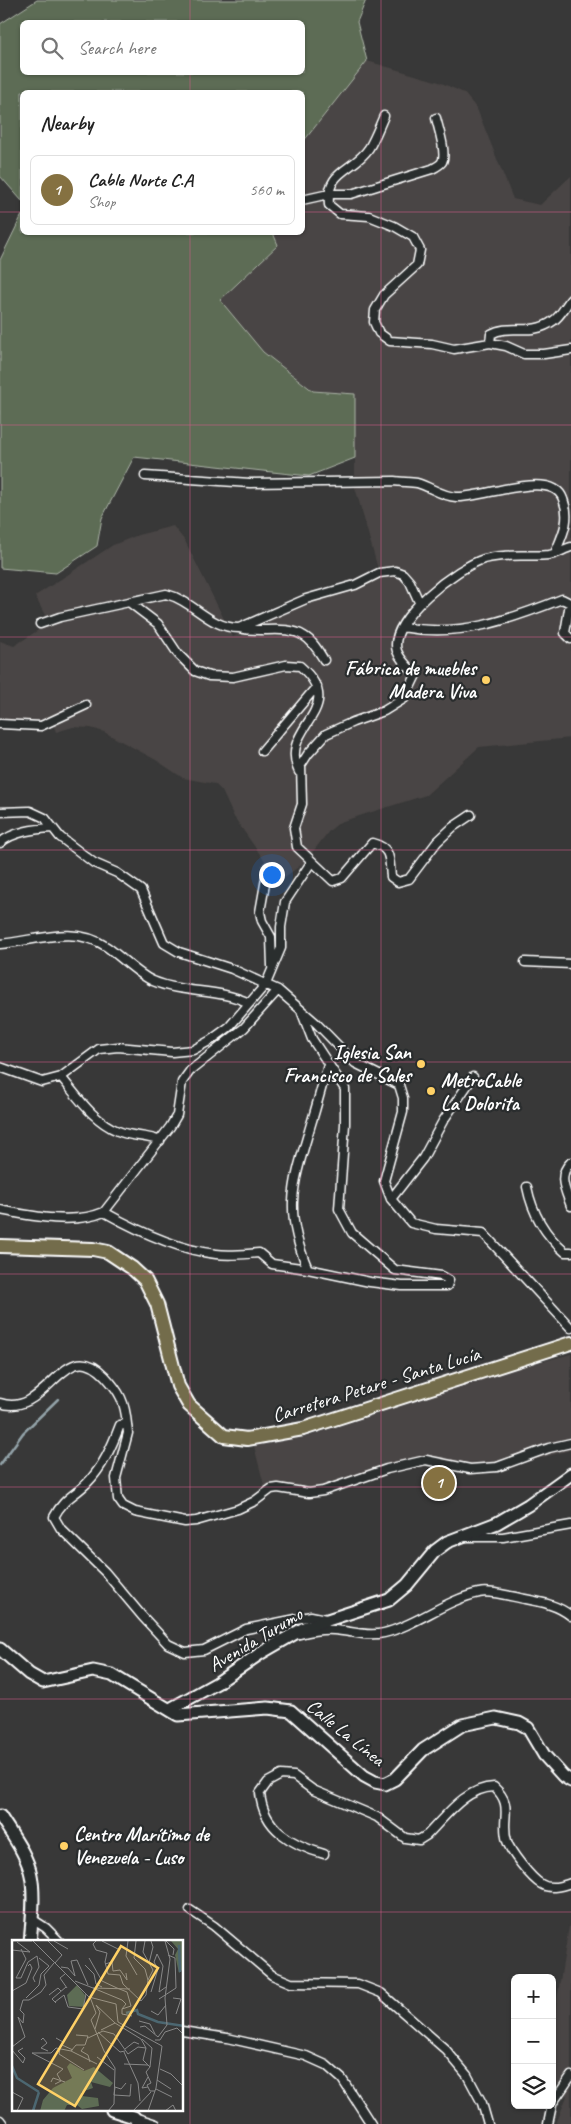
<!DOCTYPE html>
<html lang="en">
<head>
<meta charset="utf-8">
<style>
  :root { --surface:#fff; --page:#f2f2f2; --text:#222; --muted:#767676; --line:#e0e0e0; --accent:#857141 }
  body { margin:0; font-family:Caveat,sans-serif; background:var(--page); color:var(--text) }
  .controls { position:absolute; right:15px; bottom:15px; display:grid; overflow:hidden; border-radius:8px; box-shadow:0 1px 4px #0004 }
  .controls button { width:45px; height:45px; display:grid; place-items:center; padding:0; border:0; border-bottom:1px solid var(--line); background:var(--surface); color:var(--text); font:25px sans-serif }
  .you { position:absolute; left:271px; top:874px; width:18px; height:18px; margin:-12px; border:4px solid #fff; border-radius:50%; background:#1a73e8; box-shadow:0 0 0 8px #1a73e833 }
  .badge { display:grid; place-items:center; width:32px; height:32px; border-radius:50%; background:var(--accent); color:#fff; font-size:16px; font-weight:700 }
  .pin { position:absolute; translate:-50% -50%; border:2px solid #fff; box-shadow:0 1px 5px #0006 }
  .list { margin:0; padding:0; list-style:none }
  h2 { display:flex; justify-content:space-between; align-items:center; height:65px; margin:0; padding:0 20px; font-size:21px }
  h2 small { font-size:16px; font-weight:400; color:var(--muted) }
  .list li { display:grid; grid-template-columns:32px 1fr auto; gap:15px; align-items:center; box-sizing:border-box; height:70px; margin:0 10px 10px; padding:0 10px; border:1px solid var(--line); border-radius:8px }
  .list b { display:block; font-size:19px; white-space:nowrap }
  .list p { margin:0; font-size:16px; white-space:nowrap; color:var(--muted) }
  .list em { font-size:16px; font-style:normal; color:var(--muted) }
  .icon { flex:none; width:28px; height:28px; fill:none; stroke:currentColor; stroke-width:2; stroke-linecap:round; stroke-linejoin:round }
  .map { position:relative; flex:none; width:571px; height:2124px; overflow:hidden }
  .search { position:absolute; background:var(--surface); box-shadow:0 1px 4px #0004; left:20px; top:20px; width:285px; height:55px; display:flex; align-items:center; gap:12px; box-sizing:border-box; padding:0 18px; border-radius:8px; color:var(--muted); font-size:19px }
  .panel { position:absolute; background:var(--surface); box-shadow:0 1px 4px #0004; left:20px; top:90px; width:285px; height:145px; border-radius:8px }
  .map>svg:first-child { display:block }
  .built { fill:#494544 }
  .green { fill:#5d6c54; stroke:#aeb6aa; fill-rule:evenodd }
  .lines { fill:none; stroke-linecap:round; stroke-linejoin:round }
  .stream { stroke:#94a4aa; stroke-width:2.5 }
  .street-casing { stroke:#fff; stroke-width:11 }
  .secondary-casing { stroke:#fff; stroke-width:15 }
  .primary-casing { stroke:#fff; stroke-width:16 }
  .street { stroke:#2a2d2e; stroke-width:8 }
  .secondary { stroke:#2a2d2e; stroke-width:11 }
  .primary { stroke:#736c4b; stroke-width:12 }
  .grid { fill:none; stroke:#d45d8c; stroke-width:1; stroke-opacity:0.55 }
  .poi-dot { fill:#ffd166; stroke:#2a2d2e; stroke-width:2 }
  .labels { text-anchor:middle; stroke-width:4.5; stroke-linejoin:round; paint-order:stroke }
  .poi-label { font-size:20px; font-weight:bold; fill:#fff; stroke:#2a2d2e; text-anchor:end }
  .street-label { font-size:20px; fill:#fff; stroke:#2a2d2e }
  .inset-river { fill:none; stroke:#4c6771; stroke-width:2.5 }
  .inset-road { fill:none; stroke:#888; stroke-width:1 }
  .view { fill:#ffd166; fill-opacity:0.15; stroke:#ffd166; stroke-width:2.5 }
  .inset-edge { fill:none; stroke:#fff; stroke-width:2.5 }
</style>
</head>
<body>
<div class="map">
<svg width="571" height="2124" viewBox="0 0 571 2124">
  <rect width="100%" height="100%" fill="#383838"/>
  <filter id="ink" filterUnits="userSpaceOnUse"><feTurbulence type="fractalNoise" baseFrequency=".02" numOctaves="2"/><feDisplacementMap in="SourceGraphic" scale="10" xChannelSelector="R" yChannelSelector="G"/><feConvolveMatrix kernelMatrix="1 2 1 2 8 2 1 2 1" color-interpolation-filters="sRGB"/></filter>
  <g filter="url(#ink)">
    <path class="built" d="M367,61L439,82L464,93L477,109L513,199L540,205L571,176V738L479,747L426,795L340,822L329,831L304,863L275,884L273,873L234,817L222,791L215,784L183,778L156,760L104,732L91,728L73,727L56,732L51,718L33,723L0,722V641L14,646L49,623L35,596L113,545L138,535L173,526L185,541L233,637L315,592L364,576L378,569L355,487V394L313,391L263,352L220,300L278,245L273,233L302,232L303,142Z
      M571,1354V1450L506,1467L489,1469L428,1461L316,1492L290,1489L266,1493L254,1446L306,1437L513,1369Z
      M571,1925V2124H556L567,2096L552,2082V2030L569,1926Z"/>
    <path class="green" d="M37,0H366L357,22L367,61L303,142L302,92H22V201L0,176V24ZM22,22H302V72H22Z
      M22,215V232L273,233L278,245L220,300L263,352L313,391L355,394V458L309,476L134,457L102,518L97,546L56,573L0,568V260Z"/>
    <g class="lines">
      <path class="stream" d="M0,1465L23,1433L58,1399"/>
      <defs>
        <path id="street" d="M384,116C379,127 375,138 369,148C354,171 326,169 329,205L340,214L369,216L394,226L413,237L420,250L417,265L384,295L375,310L374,322L379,333L390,341L432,344L454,349L490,343L506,346L524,354H544L571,350
          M302,200L329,194H351L432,169C436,167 440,165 442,162C447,153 438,127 436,118
          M490,343L491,334C510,323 531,337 553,321C561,316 565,306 571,299
          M145,476L250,483L394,481C401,482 410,482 417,483C431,487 441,496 456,497C481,499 553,468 563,499C571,519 563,534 555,553
          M129,602L158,624L178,654L195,671L209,676L233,677L286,665L300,666C351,711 277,726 299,772
          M40,624L60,617L166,594C194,601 209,628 239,628L306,599L355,585L379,573L395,571L403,574L410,582L419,602
          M402,627C460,638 509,620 562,599L570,603L565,633L571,639
          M239,628C259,634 286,624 304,636C313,641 319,652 324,660
          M0,724L41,726L86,705
          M262,751L317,686
          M0,812L30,811L45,818L60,837L94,863L117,873L141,890L164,943L179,952L232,969L278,990L316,1023L355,1063L399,1085L403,1098V1112L384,1181L391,1199L411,1223L436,1229L483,1233L571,1328
          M471,815L453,827L437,842L409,879L398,882L391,877C389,859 392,848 372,843L342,878L333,881L297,847L294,828L302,804L301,765L308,754L326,734L353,722L384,711L405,698L416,675C409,668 400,660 397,651C387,620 459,566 484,559C506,553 528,557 549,555C557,554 564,549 571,547
          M0,843C14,831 35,829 53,828
          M268,867L260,912L262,921L271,937L272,966
          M0,944C36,941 74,924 107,947C120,956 140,976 153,981C184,994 219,988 249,1003
          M525,962L571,964
          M0,1067L42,1082L61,1077L99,1049L118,1047L172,1052L193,1050L211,1040L229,1027L266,984L281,948V927L285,902L312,861
          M61,1077C78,1097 93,1121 118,1131C131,1137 147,1135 160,1141
          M571,1162C557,1176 565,1189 571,1206
          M527,1187C532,1212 545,1235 565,1252H571
          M391,1199L423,1158L443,1121L473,1077
          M0,1210C31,1216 74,1225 104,1212L170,1127L177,1115L182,1082L190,1071L244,1028L278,990
          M104,1212C138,1231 178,1250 216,1254C230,1256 245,1254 259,1253L272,1264L308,1269L370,1282L402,1286H447L449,1280L442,1276L395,1270L352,1233L339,1209L345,1124V1089L312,1039L302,1013
          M308,1269C282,1209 294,1182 311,1124C317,1105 322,1085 328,1065
          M0,1403C48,1419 63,1332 105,1376C120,1392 125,1402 127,1424
          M467,1537H503L571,1525
          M326,1619L311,1616L246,1629L204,1650L185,1652L168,1644L142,1616L105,1572L61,1529L54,1517C63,1499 74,1496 87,1483C103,1467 112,1446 120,1425L127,1424L128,1433L116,1478L118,1499L123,1506L135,1512L185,1522L196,1521L238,1509L255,1501L271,1489L278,1488L309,1493L323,1491L387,1469L426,1460L470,1469L497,1467L549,1448L571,1443
          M300,1634C311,1631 322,1629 334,1630C350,1631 367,1637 384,1633C417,1625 445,1600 479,1593C489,1590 513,1597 525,1599C541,1602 558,1605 571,1616
          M324,1854C292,1845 263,1829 260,1793L268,1782L281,1775L294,1776L313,1790L377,1817L405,1838L419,1840L427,1835C446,1816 465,1788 494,1787C515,1806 500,1819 507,1841C510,1852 532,1879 541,1884C550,1890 562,1886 571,1883
          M190,1910L214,1926L272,1975L291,1983L358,1984L381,1993L446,2050L467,2075L482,2103L488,2124
          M32,1919L46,1928L60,1942
          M182,2031L227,2038L306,2056L326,2065L342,2079L371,2124
          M552,2104L571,2076
          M134,2117L156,2124
          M0,2120L3,2124
          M548,2124L552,2105"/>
        <path id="secondary" d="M0,1649L29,1674L43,1682L93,1671L112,1675L178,1715L268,1708L291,1711L364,1776L375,1782L385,1784L395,1779L423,1750L462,1725L496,1718L519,1723L528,1728L544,1755L563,1776L571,1781
          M170,1709L217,1683L261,1653L306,1627L389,1600L407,1585L435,1551L447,1542L497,1523L528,1505L571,1474
          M0,1816C11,1834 27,1854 31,1875C35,1894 32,1922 30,1942
          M112,2110L134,2117L138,2124"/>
        <path id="primary" d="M0,1246L93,1249L108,1252L132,1268L145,1280L157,1304L178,1386L189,1405L224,1436L247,1439L303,1429L571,1343"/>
      </defs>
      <use href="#street" class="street-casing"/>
      <use href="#secondary" class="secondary-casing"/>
      <use href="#primary" class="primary-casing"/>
      <use href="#street" class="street"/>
      <use href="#secondary" class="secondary"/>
      <use href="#primary" class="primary"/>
    </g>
  </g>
  <path class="grid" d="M190,0V22M381,0V2124M190,72V92M0,212H22M302,212H571M190,232V2124M0,425H571M0,637H571M0,850H571M0,1062H571M0,1274H571M0,1487H571M0,1699H571M0,1912H571"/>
  <g class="poi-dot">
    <circle cx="486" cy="680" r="5"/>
    <circle cx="421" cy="1064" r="5"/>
    <circle cx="431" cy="1091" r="5"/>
    <circle cx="64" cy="1846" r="5"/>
  </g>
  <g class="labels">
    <g class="poi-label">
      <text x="476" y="675">Fábrica de muebles<tspan x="476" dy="23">Madera Viva</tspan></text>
      <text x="411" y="1059">Iglesia San<tspan x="411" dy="23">Francisco de Sales</tspan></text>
      <text x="441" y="1087" text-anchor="start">MetroCable<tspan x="441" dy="23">La Dolorita</tspan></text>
      <text x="74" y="1841" text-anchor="start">Centro Marítimo de<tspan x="74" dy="23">Venezuela - Luso</tspan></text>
    </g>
    <g class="street-label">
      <text transform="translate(376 1384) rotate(-17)" y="7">Carretera Petare - Santa Lucía</text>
      <text transform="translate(255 1639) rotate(-31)" y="7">Avenida Turumo</text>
      <text transform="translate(346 1732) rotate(39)" y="7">Calle La Línea</text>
    </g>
  </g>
  <g transform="translate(12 1940)">
    <rect width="171" height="171" fill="#383838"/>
    <path d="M159,1H171V29L167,33L163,15L166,9ZM65,45L73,55L72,67L57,66L55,55ZM58,123L72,131L82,127L101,143L98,147L79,142L81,148L69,152L70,156L86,158L87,166L70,169L65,165H55L52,171H28L31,160L41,148L60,138L55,127Z" fill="#5d6c54"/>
    <path class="inset-river" d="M167,5L168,32M114,73L125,70L126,74L146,82L172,86M0,126L5,138L27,152M21,171L27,152"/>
    <path class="inset-road" d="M1,1H20M21,1L77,57L104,64L106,82L150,106L144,148L136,171M36,1L50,15L43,23M42,1L56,9M84,1L81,4L84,10L95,13L93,22L96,34L108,35L111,44L129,61L134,55L136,40L133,29L122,18L124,1M90,1L106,9M116,1L114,16L125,35M133,1L131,12L141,30L136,40M154,1L162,9L161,15M9,9L14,19L4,38H9L16,22L25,16L27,27L21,38L23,42M0,10L18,12L5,2M77,18L90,41L105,48M137,23L141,7L139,1M93,24L100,22L101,31L108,30L115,40L114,33M73,25L82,34L84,44L90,47M49,27L56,28L63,36L59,21L65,20L76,45M53,34L48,38L55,48M63,41L81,48L118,49M81,48L110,60L114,64L110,69L119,66L115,52L105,48M0,51L14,43L20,28L18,24L16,26M139,52L146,29L142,22L145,14L151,26L147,52L154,47M37,55L46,48L49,51M78,57L84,73L79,80L92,111L103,128L102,164L96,171M14,58L27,45L29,34L37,26L27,18M161,58L169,59L164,74M147,59L164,48L163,18L156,15M43,62L52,55L56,67L71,69L74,54M44,63L40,59L54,47M110,69V74L120,76M139,71L146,75L154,65M127,81L138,84L143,94M128,87L133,86L146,97L155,85L153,58L158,19L153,1M83,89L88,72L84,65L103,83L129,99L134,108L131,120L138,127L134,132L139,143L135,145L138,151H143M89,90L103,83M86,92L108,112L113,111M44,98L51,102L50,105L61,110M76,98L91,91L102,94L116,114L126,107L134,108M130,99L140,108L138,127M29,100L31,98L35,103L29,108L36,111M143,100H148L153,92L165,88L172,95M0,107L13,97L6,77L11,83L12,74L8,70L11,60H17L29,52L34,45L32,35L42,23M72,107L69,111L76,115L78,122M48,109L47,114L72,130M113,109L122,102L127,104M0,110L11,123L13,118L6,111L11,108M59,111L85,124M112,112L126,143L128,161M85,117L102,130M112,124L136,125M148,129L159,134L172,147M136,137L130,148L136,147M145,140L159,149M39,142L41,138L53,142M114,143L109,149L103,147L102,155L118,156L119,144M43,144L49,141L45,134L51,129L20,113H39L44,108L59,111L64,105H73L76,96L64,95M144,149L160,157M0,152L11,158L5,171M121,171L139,152M153,171L161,165L164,171"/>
    <path class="view" d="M109,6L146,28L63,166L26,144Z"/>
    <rect width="171" height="171" class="inset-edge"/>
  </g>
</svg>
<div class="controls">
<button>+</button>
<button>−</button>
<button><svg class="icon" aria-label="layers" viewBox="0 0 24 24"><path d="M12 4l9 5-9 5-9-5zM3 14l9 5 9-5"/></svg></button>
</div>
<div class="you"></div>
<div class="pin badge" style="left:439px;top:1483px">1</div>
<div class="search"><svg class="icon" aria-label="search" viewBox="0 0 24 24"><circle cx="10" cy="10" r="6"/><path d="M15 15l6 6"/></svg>Search here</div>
<section class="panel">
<h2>Nearby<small></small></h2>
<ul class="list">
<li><span class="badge">1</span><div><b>Cable Norte C.A</b><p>Shop</p></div><em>560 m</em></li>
</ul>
</section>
</div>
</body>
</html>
